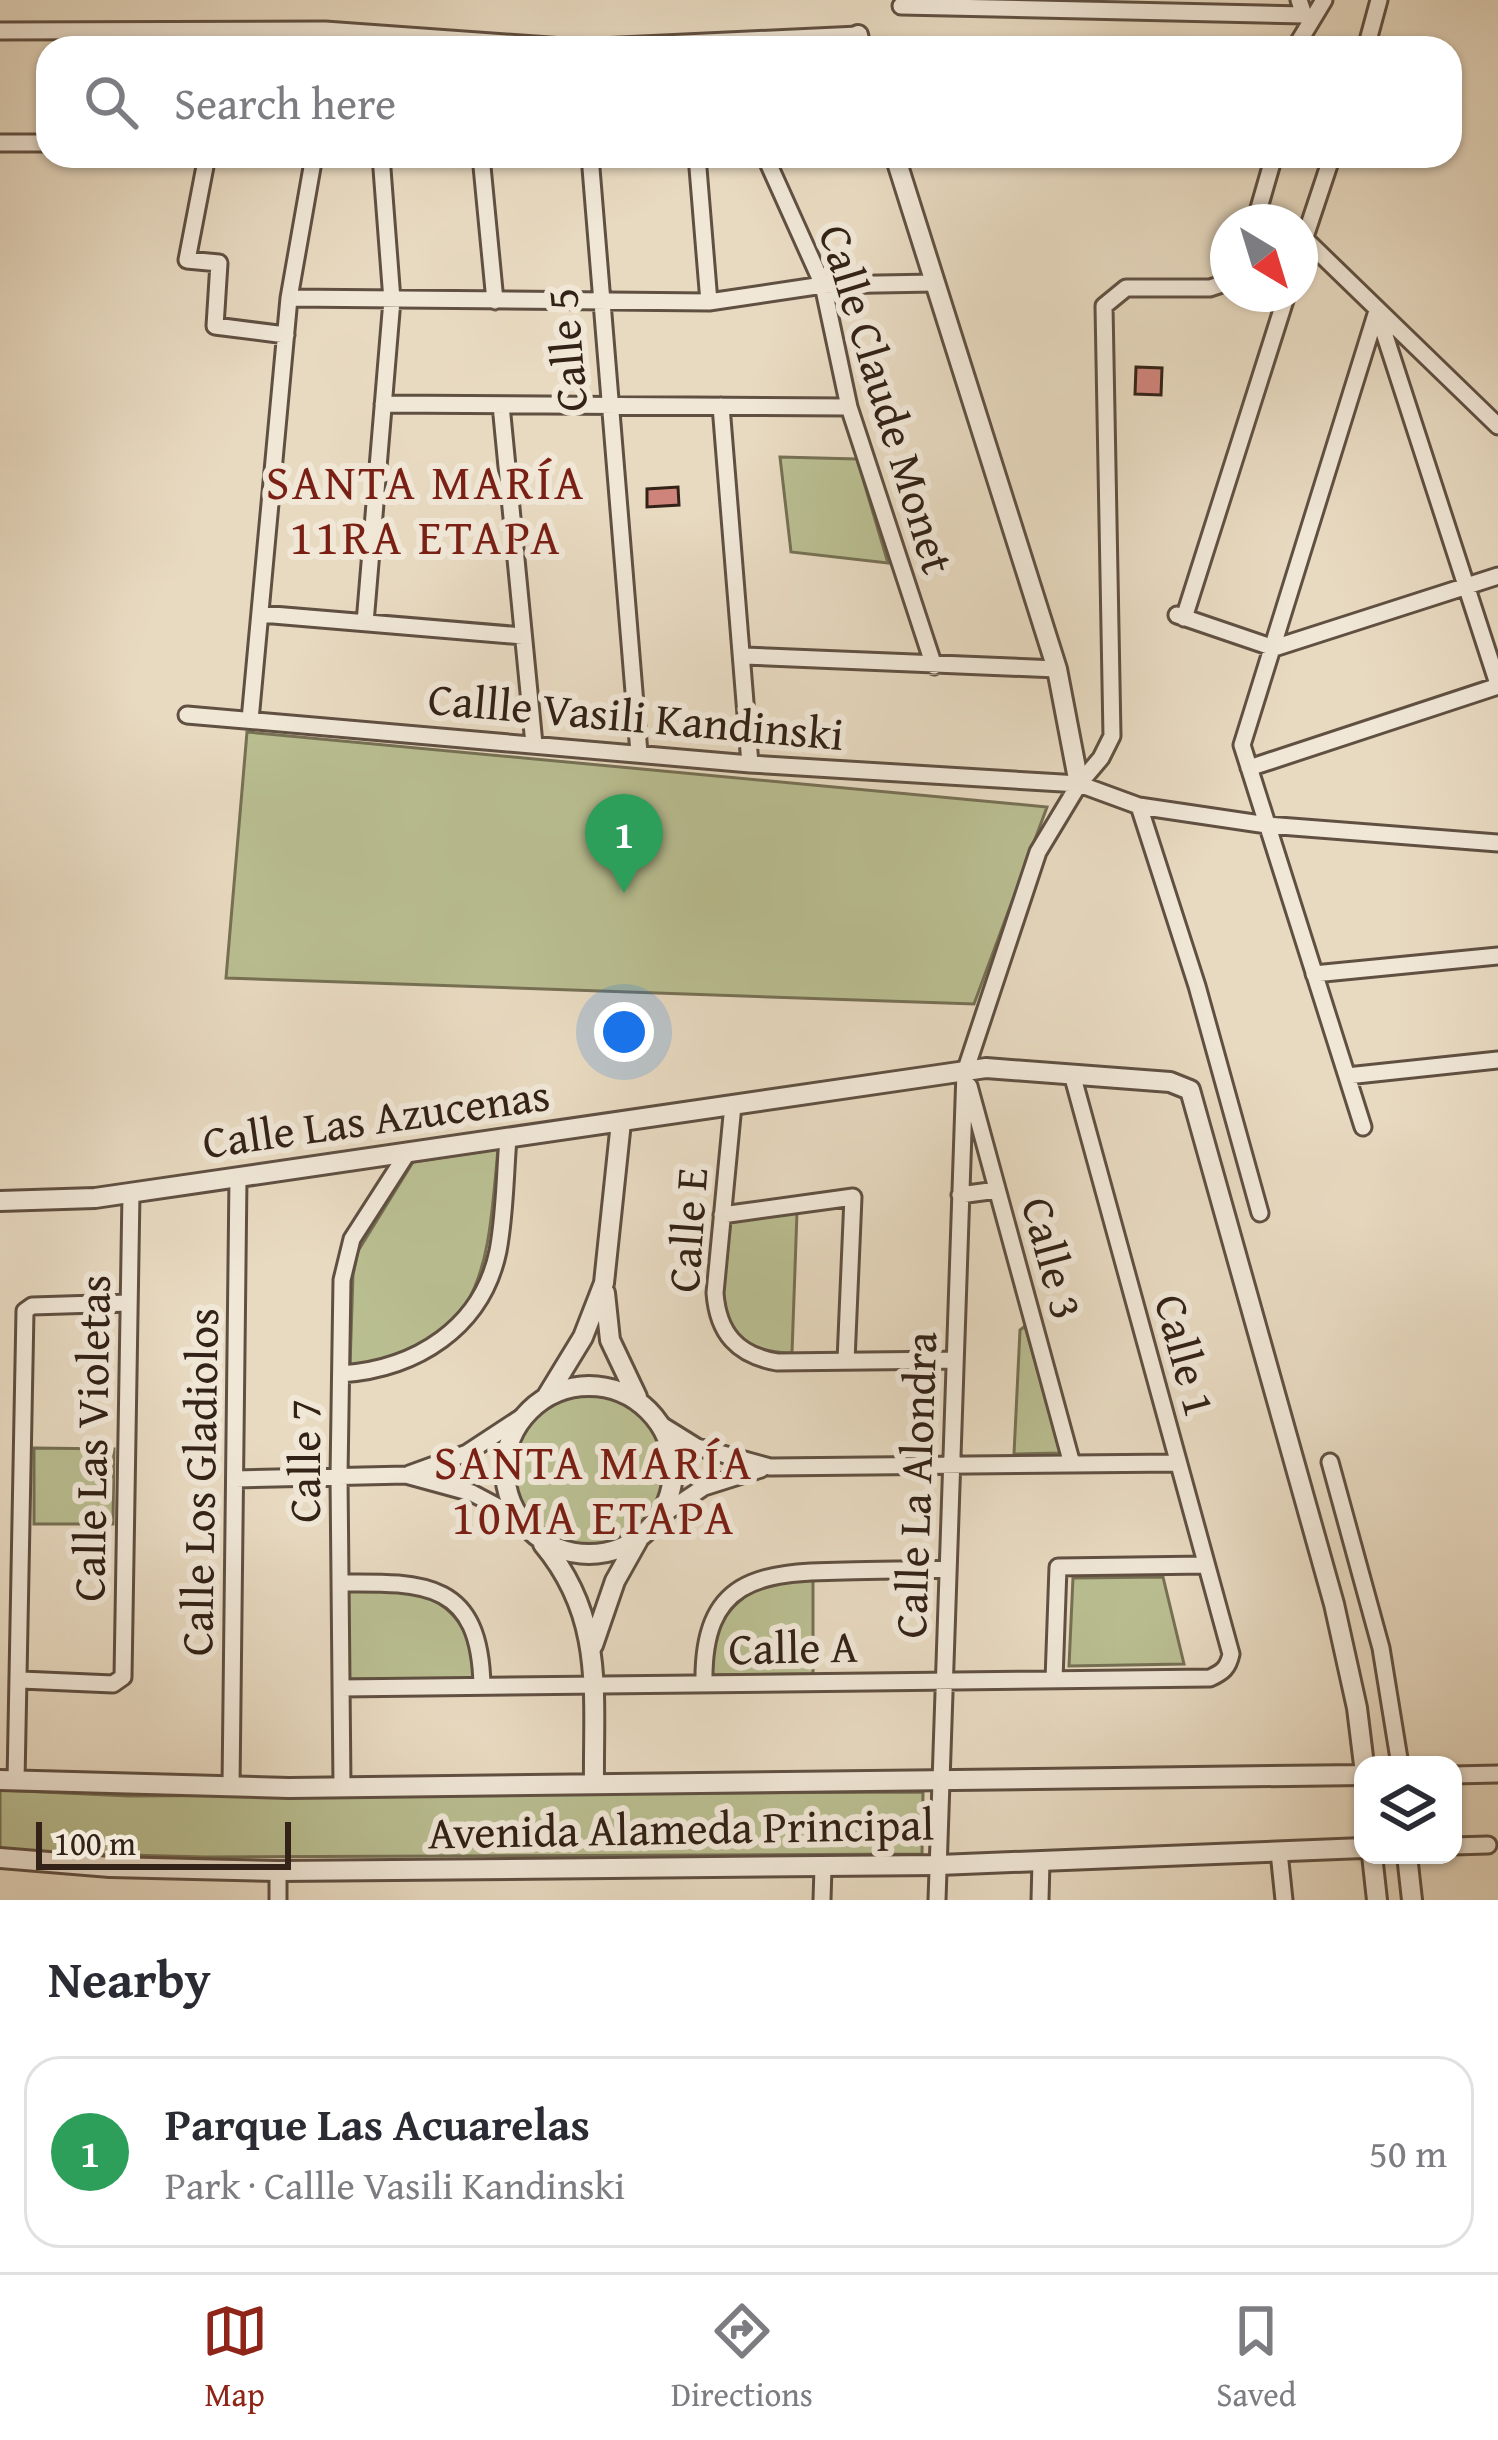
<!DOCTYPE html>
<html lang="en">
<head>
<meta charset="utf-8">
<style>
  :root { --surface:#fff; --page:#f7f7f7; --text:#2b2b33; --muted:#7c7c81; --line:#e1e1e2; --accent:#8f2418 }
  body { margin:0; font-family:"Gentium Book Plus",serif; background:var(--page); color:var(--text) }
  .controls { position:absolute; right:36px; bottom:36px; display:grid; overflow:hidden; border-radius:24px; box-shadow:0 3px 9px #0004 }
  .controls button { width:108px; height:108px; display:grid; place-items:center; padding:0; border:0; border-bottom:3px solid var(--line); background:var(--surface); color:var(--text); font:60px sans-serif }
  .compass { position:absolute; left:1210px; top:204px; width:108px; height:108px; border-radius:50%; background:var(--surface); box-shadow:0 3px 9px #0004; rotate:142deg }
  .scale { position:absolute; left:36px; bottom:30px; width:255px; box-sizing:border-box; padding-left:12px; border:6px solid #332217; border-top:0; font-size:33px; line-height:42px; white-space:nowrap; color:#332217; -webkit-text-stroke:9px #f0e7d7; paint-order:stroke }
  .you { position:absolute; left:624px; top:1032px; width:42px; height:42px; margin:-30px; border:9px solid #fff; border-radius:50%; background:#1a73e8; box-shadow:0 0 0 18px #1a73e833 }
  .badge { display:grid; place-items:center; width:78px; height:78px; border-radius:50%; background:var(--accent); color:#fff; font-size:39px; font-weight:700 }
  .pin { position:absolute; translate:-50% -99px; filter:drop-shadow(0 3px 6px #0008) }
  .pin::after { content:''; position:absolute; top:63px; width:42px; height:36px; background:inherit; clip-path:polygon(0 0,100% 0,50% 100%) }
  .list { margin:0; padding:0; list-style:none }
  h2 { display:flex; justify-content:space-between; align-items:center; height:156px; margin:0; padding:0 48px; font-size:51px }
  h2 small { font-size:39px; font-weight:400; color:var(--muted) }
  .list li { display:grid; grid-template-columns:78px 1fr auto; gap:36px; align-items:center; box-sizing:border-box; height:192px; margin:0 24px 24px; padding:0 24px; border:3px solid var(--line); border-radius:36px }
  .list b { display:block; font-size:45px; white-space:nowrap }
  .list p { margin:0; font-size:39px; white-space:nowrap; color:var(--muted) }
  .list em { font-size:39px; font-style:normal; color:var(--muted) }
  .icon { flex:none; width:66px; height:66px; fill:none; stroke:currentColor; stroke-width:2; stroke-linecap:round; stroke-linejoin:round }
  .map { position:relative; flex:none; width:1498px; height:1900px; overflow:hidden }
  .search { position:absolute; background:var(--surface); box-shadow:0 3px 9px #0004; left:36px; right:36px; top:36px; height:132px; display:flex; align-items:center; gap:30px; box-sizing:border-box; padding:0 42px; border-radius:36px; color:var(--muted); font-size:45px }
  .sheet { height:372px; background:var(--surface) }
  nav { display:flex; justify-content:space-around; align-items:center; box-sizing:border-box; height:168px; border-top:3px solid var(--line); background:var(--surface); font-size:33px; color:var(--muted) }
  nav a { display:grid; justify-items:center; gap:6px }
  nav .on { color:var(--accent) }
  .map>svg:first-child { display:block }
  .green { fill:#b9be91; stroke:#767054; stroke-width:3 }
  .building { fill:#cf847b; stroke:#332217; stroke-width:3 }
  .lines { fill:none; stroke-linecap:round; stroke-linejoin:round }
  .minor-casing { stroke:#605042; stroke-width:21 }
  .tertiary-casing { stroke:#605042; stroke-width:24 }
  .minor { stroke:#f0e7d7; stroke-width:15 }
  .tertiary { stroke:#f0e7d7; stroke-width:18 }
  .labels { text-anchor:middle; stroke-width:12; stroke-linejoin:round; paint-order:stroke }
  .street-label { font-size:45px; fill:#332217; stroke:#f0e7d7 }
  .neighbourhood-label { font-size:48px; letter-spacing:3px; fill:#7a1f14; stroke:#f0e7d7 }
</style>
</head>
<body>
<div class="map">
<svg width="1498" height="1900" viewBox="0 0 1498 1900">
  <rect width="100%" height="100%" fill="#e8dac1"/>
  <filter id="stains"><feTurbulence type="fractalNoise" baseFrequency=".00167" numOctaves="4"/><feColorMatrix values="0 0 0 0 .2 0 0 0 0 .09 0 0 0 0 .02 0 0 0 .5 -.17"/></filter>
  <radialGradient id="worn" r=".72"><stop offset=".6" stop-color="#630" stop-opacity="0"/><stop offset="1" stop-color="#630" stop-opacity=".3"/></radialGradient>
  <path class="green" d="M780,457L857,459L888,563L791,552Z
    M247,732L1047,807L974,1004L226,978Z
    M498,1149C487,1265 488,1347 350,1366L353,1275L358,1251L413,1162Z
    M797,1212L792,1353C703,1350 724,1286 729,1221Z
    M1025,1326L1060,1448V1453L1014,1454L1020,1330Z
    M512 1469a77 77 0 1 1 154 0a77 77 0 1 1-154 0Z
    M34,1448L114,1449L113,1524H34Z
    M1163,1577L1184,1664L1069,1666L1073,1578Z
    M780,1579L813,1580V1674L709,1675C710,1625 733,1595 780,1579Z
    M400,1590C448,1596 476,1630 473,1679H349L348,1591Z
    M0,1790L129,1796L923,1792L922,1854L205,1857L8,1852L0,1851Z"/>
  <path class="building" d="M1136,367L1162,368L1161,395L1135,394Z
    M678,487L679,505L647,507V489Z"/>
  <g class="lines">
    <defs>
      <path id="minor" d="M901,6L1304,15L1299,0
        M0,31L325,30L578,48L858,35
        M1295,48L1324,0
        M1366,48L1379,0
        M0,143H48
        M207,156L187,260L219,263L215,326L286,335
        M481,156L495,301
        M590,156L639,753
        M697,156L709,302
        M765,156L823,285L849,407L934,666
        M1255,222L1274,156
        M1304,238L1498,426
        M1300,252L1332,156
        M289,298L709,302L823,285L935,283
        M1377,311L1498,684
        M383,404L849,407
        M501,405L534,744
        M721,406L750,764
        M261,614L523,636
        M1177,615L1274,648L1498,576
        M1184,618L1287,294
        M365,623L392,300L381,156
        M744,656L1057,669
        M187,715L750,764L1079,784L1139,806L1267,825L1498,843
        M250,720L289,298L314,156
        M1249,768L1498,686
        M1139,806L1197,986L1260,1213
        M1314,974L1498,956
        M1347,1076L1498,1060
        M969,1086L1072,1464
        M733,1105L715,1293C718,1333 737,1355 777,1362L955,1360
        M1363,1127L1242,745L1377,311
        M960,1195L997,1190
        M722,1215L853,1197L846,1361
        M341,1374C416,1369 482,1328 498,1251C505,1214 505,1175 508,1138
        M660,1424L697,1447L770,1467L1178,1463
        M1330,1462L1381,1648L1400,1765
        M409,1474L467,1453L525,1415
        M235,1479L406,1475L472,1493L519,1518
        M659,1517L704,1487L761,1469
        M340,1583C426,1582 480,1582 482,1686
        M21,1680L113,1684L123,1677L131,1193
        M1054,1680L1058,1567L1206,1565
        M704,1684C702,1579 758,1572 845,1571C880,1570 914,1570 948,1569
        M341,1688L1210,1678C1223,1672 1228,1668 1231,1654L1072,1074
        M1453,1775L1498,1774
        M16,1781L25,1311L32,1306L129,1303
        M231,1787L238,1177
        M342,1787L339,1476L342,1280L352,1239L408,1152
        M1453,1846L1488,1845
        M1279,1852L1284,1900
        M278,1871V1900
        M822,1900L823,1867
        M937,1900L965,1072L1038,852L1079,784L1101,758L1112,736L1104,306L1126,288H1210L1228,282
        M1040,1900L1041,1861"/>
      <path id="tertiary" d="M858,35L861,48
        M895,156L1057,669L1079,784
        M0,1201L95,1198L986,1068L1170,1082L1190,1090L1334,1604L1357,1708L1364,1765
        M605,1293L610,1340L637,1397
        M505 1470a84 84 0 1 1 168 0a84 84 0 1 1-168 0Z
        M547,1396L583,1337L604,1283L621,1122
        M543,1544C605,1618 593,1694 594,1784
        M593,1645L615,1581L638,1540
        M0,1780L289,1788L1363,1775
        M1372,1855L1377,1900
        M1407,1855L1412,1900
        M0,1858L110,1867L278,1871L939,1865L1363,1848"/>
    </defs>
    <use href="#minor" class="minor-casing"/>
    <use href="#tertiary" class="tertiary-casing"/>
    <use href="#minor" class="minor"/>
    <use href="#tertiary" class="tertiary"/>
  </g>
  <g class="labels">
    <g class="street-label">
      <text transform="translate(566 350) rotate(-95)" y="16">Calle 5</text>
      <text transform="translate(887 399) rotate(73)" y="16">Calle Claude Monet</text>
      <text transform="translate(636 716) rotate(5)" y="16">Callle Vasili Kandinski</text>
      <text transform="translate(376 1118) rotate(-8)" y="16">Calle Las Azucenas</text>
      <text transform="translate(687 1230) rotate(-86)" y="16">Calle E</text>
      <text transform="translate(1053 1258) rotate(75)" y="16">Calle 3</text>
      <text transform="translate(1186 1355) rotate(75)" y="16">Calle 1</text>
      <text transform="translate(91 1438) rotate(-89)" y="16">Calle Las Violetas</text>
      <text transform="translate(304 1461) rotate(-90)" y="16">Calle 7</text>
      <text transform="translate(199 1482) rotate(-89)" y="16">Calle Los Gladiolos</text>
      <text transform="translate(915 1485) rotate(-88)" y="16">Calle La Alondra</text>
      <text transform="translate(793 1647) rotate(-1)" y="16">Calle A</text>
      <text transform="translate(681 1828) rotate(-1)" y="16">Avenida Alameda Principal</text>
    </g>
    <g class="neighbourhood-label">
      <text x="426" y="499">SANTA MARÍA<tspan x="426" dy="55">11RA ETAPA</tspan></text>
      <text x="594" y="1479">SANTA MARÍA<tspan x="594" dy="55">10MA ETAPA</tspan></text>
    </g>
  </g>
  <rect width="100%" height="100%" filter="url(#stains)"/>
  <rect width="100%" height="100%" fill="url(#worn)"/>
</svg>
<div class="controls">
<button><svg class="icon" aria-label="layers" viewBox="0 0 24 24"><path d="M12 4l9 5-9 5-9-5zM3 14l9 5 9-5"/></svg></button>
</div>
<svg class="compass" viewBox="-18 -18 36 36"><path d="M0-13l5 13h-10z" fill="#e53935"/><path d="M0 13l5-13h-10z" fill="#7c7c81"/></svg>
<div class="scale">100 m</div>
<div class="you"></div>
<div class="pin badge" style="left:624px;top:893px;background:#2e9e5b">1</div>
<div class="search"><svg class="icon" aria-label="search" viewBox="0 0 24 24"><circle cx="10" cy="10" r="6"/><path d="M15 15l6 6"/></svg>Search here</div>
</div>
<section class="sheet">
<h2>Nearby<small></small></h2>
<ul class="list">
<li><span class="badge" style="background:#2e9e5b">1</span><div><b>Parque Las Acuarelas</b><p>Park · Callle Vasili Kandinski</p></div><em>50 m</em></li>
</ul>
</section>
<nav>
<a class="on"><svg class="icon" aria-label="map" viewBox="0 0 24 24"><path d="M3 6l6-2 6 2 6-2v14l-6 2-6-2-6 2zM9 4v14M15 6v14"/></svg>Map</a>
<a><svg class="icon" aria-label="directions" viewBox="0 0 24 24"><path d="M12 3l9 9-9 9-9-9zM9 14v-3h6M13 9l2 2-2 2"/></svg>Directions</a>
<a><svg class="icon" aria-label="saved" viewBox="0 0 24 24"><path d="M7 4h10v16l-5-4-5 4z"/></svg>Saved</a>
</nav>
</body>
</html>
